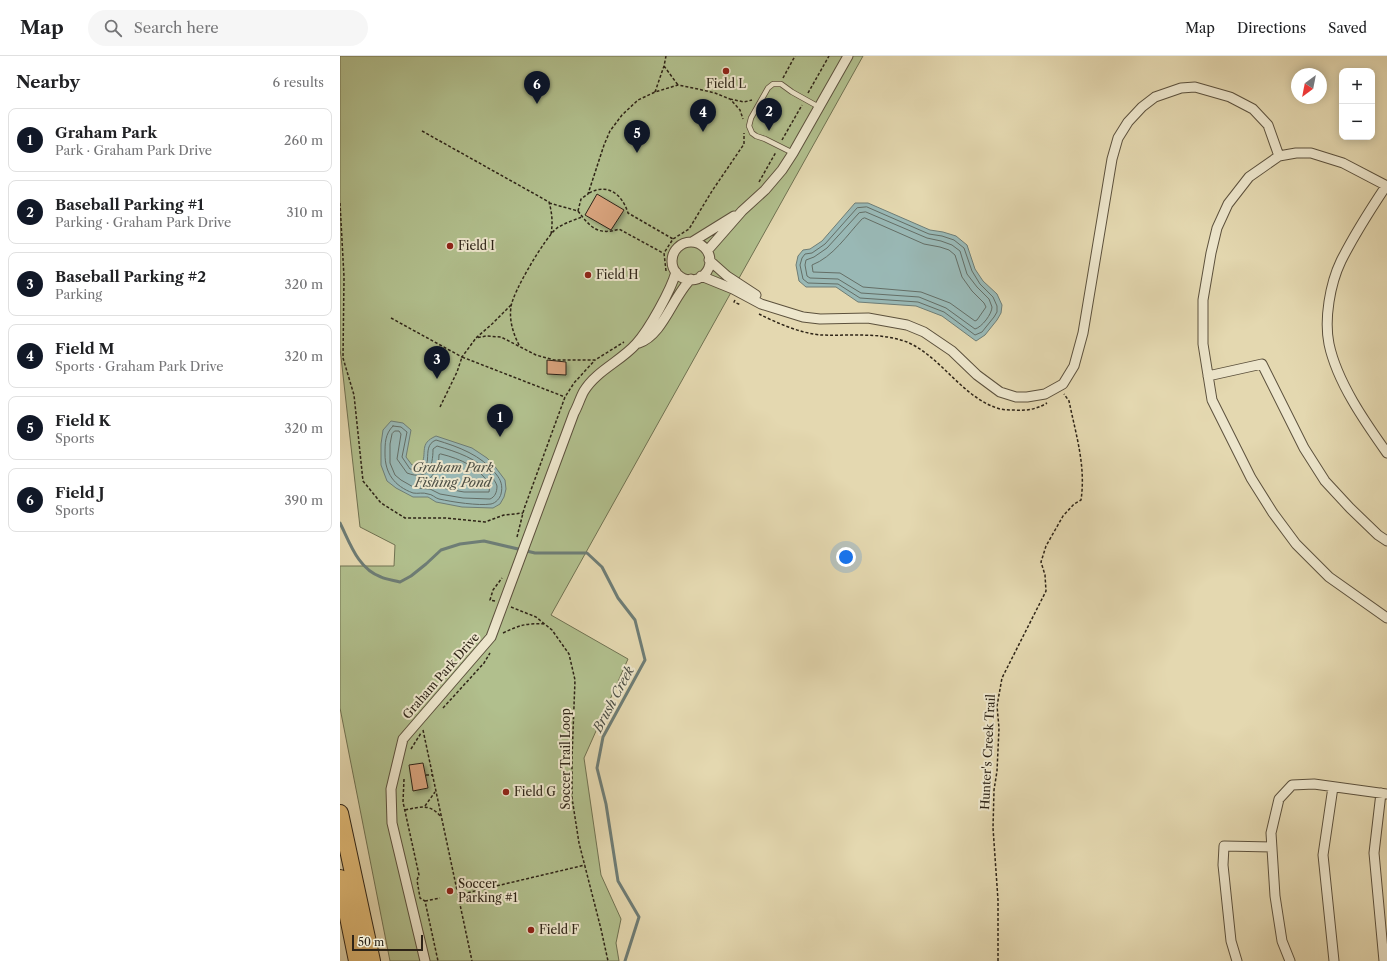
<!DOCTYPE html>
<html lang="en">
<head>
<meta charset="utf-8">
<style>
  :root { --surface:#fff; --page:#f6f6f6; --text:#202124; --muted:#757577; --line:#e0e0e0; --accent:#111827 }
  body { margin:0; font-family:"Libre Caslon Text",serif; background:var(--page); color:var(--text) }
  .controls { position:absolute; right:12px; top:12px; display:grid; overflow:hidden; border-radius:8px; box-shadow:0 2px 10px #0003 }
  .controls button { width:36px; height:36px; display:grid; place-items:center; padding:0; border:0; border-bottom:1px solid var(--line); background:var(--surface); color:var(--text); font:20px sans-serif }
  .compass { position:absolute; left:951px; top:12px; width:36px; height:36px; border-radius:50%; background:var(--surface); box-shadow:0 2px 10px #0003; rotate:212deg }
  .scale { position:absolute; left:12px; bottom:10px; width:71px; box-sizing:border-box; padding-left:4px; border:2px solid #2e2417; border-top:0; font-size:11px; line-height:14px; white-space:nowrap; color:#2e2417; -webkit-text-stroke:3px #ede6cc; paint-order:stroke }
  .you { position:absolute; left:506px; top:501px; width:14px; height:14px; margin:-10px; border:3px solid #fff; border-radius:50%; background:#1a73e8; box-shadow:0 0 0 6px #1a73e833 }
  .badge { display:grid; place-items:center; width:26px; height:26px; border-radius:50%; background:var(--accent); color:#fff; font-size:13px; font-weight:700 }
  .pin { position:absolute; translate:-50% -33px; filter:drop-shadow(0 1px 2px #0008) }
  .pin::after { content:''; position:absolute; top:21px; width:14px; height:12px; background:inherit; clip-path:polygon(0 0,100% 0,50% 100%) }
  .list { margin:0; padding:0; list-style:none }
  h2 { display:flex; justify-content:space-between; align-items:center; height:52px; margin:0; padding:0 16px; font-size:17px }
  h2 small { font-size:13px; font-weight:400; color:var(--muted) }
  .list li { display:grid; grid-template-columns:26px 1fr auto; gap:12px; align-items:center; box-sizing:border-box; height:64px; margin:0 8px 8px; padding:0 8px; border:1px solid var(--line); border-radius:8px }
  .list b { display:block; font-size:15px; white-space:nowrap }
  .list p { margin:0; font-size:13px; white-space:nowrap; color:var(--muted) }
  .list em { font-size:13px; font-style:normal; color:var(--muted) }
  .icon { flex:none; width:22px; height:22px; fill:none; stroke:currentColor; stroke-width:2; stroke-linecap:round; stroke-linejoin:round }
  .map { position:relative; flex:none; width:1047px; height:905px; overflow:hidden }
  header { display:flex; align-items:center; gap:24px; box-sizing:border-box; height:56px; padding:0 20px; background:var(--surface); border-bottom:1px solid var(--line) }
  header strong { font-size:19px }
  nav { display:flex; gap:22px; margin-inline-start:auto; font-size:14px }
  .search { width:280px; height:36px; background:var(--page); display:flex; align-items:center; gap:10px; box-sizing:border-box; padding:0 14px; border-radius:22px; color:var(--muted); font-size:15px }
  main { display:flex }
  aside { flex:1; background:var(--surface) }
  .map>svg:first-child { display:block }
  .green { fill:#b1bf8d; stroke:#707252 }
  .water { fill:#99b8b5; stroke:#6e7d76 }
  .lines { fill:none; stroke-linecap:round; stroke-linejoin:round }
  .shore { stroke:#646e66; stroke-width:1 }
  .stream { stroke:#6e7d76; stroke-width:3 }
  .building { fill:#d7a27c; stroke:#2e2417; filter:url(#shadow) }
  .lane-casing { stroke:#5c513d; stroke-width:6 }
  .street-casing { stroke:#5c513d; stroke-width:11 }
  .highway-casing { stroke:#2e2417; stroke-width:18 }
  .path { stroke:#2e2417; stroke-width:1.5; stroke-dasharray:3 2; stroke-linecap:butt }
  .lane { stroke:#ede6cc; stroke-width:4.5 }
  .street { stroke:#ede6cc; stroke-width:9 }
  .highway { stroke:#e2bc78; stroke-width:16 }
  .poi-dot { fill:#8f2418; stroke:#ede6cc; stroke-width:1.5 }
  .labels { text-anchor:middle; stroke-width:4; stroke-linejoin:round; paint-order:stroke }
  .poi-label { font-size:12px; fill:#2e2417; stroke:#ede6cc; text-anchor:start }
  .street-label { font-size:12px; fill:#2e2417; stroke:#ede6cc }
  .water-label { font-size:13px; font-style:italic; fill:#4e5046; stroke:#ede6cc }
</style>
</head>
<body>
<header>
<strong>Map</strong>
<div class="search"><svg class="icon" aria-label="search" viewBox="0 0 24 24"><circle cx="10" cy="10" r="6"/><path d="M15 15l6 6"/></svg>Search here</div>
<nav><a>Map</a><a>Directions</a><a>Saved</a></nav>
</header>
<main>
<aside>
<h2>Nearby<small>6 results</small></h2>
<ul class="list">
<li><span class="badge">1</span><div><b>Graham Park</b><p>Park · Graham Park Drive</p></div><em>260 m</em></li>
<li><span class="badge">2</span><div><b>Baseball Parking #1</b><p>Parking · Graham Park Drive</p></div><em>310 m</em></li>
<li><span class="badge">3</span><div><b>Baseball Parking #2</b><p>Parking</p></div><em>320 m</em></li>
<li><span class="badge">4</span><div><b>Field M</b><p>Sports · Graham Park Drive</p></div><em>320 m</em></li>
<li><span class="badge">5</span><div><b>Field K</b><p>Sports</p></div><em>320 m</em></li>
<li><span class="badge">6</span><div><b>Field J</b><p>Sports</p></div><em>390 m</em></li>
</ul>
</aside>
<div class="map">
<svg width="1047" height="905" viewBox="0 0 1047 905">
  <defs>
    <filter id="shadow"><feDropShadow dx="2.5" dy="2.5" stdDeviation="2" flood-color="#0004"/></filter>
  </defs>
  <rect width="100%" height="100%" fill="#e4d8b0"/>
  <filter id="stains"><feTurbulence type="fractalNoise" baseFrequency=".005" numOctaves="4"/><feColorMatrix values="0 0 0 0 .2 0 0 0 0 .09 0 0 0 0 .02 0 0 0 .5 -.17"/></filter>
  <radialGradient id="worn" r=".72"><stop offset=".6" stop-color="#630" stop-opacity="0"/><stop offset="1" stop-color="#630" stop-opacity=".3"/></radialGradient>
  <path class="green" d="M0,0H523L211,559L288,603L244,702L261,819L281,863L276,887L279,905H50L0,652V510H54L55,489L20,471L0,292Z"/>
  <path class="water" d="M515,147H528L590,174L603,176L616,180L627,189L635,213L643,225L657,238L662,249L661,257L657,264L645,279L636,285L602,260L576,250L518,246L496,231H466L459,225L456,209L458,200L463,194L470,193L482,185Z
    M51,365L63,367L71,374L66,401L72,409L81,410C88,396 78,388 96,380L132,392L147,402L153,408L165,424L166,433L164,441L160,448L153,452L122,451L96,446L88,441H73L56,432L47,425L41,409V388L43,374Z"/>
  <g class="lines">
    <path class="shore" d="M527,151L589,178L602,180L614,184L624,192L632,215L640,228L653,241L657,250V256L654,261L642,276L635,279L604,256L578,246L520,242L498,228L468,227L463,223L460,209L462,202L465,198L472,197L485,188L517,152Z
      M526,156L587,182L601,185L612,189L620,195L627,218L637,231L649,243L652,251C652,258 642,271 635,273L606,252L579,241L521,237L498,223L470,222L467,220L465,209L466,204L474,201L487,192L519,157Z
      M525,162L584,188L600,191L609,194L615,199L622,221L632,235L644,247L646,251L637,264L635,265L610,247L581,236L523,231L500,217L473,216L472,209C493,201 507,179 522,163Z
      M53,370L61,371L67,376L62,401L70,413C100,418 78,391 96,384C119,391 141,399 156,418C161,424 163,430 161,438C160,442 156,447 151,448C139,450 112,446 99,443C95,442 92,438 88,438C83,436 78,438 73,437C54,430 45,417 45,398C45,387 45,378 53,370Z
      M55,375H59L61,378L57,403L67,417C88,425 93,411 93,393L97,390C117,396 137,402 151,419C153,423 156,426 157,430C157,436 155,441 150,443L123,442L100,438L90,433L75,432L61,424L55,419L50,407V388L52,378Z
      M101,398C121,403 139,411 150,429L149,436H124L102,432L88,426V424C95,418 99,409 99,399Z"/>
    <path class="stream" d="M0,467C10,487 18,513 41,521C47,524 54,524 60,526L71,520L86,508L101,494L120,488L144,485L195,497H247L262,511L278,542L295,564L305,604L263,681L257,712L266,748L278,825L299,861L285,905"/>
  </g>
  <path class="building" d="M257,138L284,154L271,174L245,159Z
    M207,304L226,306V319L207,318Z
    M83,707L88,732L73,735L69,709Z"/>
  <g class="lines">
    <defs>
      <path id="lane" d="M453,97L425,83L416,80L412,77L409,70L411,62L428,32L433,28H441L452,36L479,51"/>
      <path id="street" d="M1046,130C1030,154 1014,179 1001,205C990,228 984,263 989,288C997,326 1025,366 1047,397
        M1047,130L1003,107L971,97H956L939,100L909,121L888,148L877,172L871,197L863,244V288L872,344L911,422L933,457L956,488L989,521L1047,562
        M352,186L394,160
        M332 205a19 19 0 1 1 38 0a19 19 0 1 1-38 0Z
        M367,195L402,155L425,134L442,114L453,97L508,0
        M369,204L387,220L416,239
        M361,220L393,233L421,248L463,261L480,263L528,262L567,269L584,276L612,295L637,319L660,336L676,341H687L705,338L723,328L734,310L743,277L772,103L778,82L788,66L802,51L815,41L841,32L855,31L890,41L913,53L928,69L939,100
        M299,287C323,279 333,240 351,223
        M868,320L922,308L964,392L985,425L1010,452L1038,479L1047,485
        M993,731L983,799L994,905
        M1041,737L1034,797L1044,905
        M85,905L52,767L51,733L63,683L151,581L234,357C238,350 240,342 244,335C256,315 281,305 296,288C309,274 331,234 336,216
        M897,905L891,885L883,809L884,790L932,791
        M950,905L942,885L935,840L931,777L939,743L952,729L974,728L1047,738"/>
      <path id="highway" d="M0,757L32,905
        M0,822L17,905"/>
    </defs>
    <use href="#lane" class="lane-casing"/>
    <use href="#street" class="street-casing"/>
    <use href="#highway" class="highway-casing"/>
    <path class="path" d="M324,10L338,29
      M443,22L455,0
      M315,36L324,10L326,0
      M468,37L489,0
      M390,43L404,46L412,44
      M82,75L209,146C212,157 213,166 211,178
      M442,84L462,49
      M419,126L436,96
      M249,137C268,127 282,138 288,157L333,183
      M0,147L4,221L3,302L14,339L23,425L41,447L65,462H105L145,466L164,459L183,457
      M209,147L238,155
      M238,155L241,143L248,138L264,89L270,75L282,59L298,44L315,36L338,29L358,33L375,37L390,43L400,54L403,63
      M238,155C250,171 258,180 279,173L323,197
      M326,215L324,197L333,183L349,173L372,135L404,88V77
      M395,244L394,246L401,249
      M171,249L152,268L136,282L146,280L161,281L196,299L214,304H255L284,286
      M419,258C437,267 462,278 482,279C510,280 540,276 567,286C602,301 622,342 660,353C665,354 670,354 675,354C687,355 697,353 707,347
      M51,262L122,301L136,282
      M179,289C173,277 169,264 171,251C172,237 206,180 217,172C225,167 234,164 242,161
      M100,351L117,316L122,301L225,341
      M177,481L184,453L225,341L234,327L255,304
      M155,545L150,544L153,534L162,522
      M171,551L196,561L212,574L229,598L235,624L232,702V742L239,787L261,873L268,905
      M163,577C180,569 186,567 205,568
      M103,652L144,607L150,597
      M83,674L132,905
      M71,693L81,677
      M86,719H93
      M64,723L63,746L79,819L77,824L80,842L85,845L98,905
      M85,750L95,736
      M65,754C80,751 90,747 101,761
      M118,839L245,809
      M85,845L100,842
      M658,905V844L653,772L654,734L657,715L659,672L657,650L662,622L706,535L705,519L701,506L706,490L723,460L734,448L741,444C746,410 736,379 729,345L724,338"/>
    <use href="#lane" class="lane"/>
    <use href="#street" class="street"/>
    <use href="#highway" class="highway"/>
  </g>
  <g class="poi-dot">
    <circle cx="386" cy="15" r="4"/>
    <circle cx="110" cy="190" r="4"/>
    <circle cx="248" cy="219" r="4"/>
    <circle cx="166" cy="736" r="4"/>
    <circle cx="110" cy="835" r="4"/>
    <circle cx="191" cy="874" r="4"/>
  </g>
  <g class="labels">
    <g class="poi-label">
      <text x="386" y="32" text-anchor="middle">Field L</text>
      <text x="118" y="194">Field I</text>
      <text x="256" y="223">Field H</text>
      <text x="174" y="740">Field G</text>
      <text x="118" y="832">Soccer<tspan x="118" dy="14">Parking #1</tspan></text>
      <text x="199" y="878">Field F</text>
    </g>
    <g class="street-label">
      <text transform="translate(101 620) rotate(-49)" y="4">Graham Park Drive</text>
      <text transform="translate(648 696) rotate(-87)" y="4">Hunter's Creek Trail</text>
      <text transform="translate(226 703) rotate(-90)" y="4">Soccer Trail Loop</text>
    </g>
    <g class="water-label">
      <text x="113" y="416">Graham Park<tspan x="113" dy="15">Fishing Pond</tspan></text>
      <text transform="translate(273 643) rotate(-62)" y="5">Brush Creek</text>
    </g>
  </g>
  <rect width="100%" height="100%" filter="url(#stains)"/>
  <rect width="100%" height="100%" fill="url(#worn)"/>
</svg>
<div class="controls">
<button>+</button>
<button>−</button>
</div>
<svg class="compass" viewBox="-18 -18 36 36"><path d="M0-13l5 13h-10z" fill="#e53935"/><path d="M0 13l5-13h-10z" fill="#757577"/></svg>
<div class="scale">50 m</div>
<div class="you"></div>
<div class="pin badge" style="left:160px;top:381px">1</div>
<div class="pin badge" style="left:429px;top:75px">2</div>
<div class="pin badge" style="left:97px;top:323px">3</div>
<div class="pin badge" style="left:363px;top:76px">4</div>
<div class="pin badge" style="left:297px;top:97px">5</div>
<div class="pin badge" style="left:197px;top:48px">6</div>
</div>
</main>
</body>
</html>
